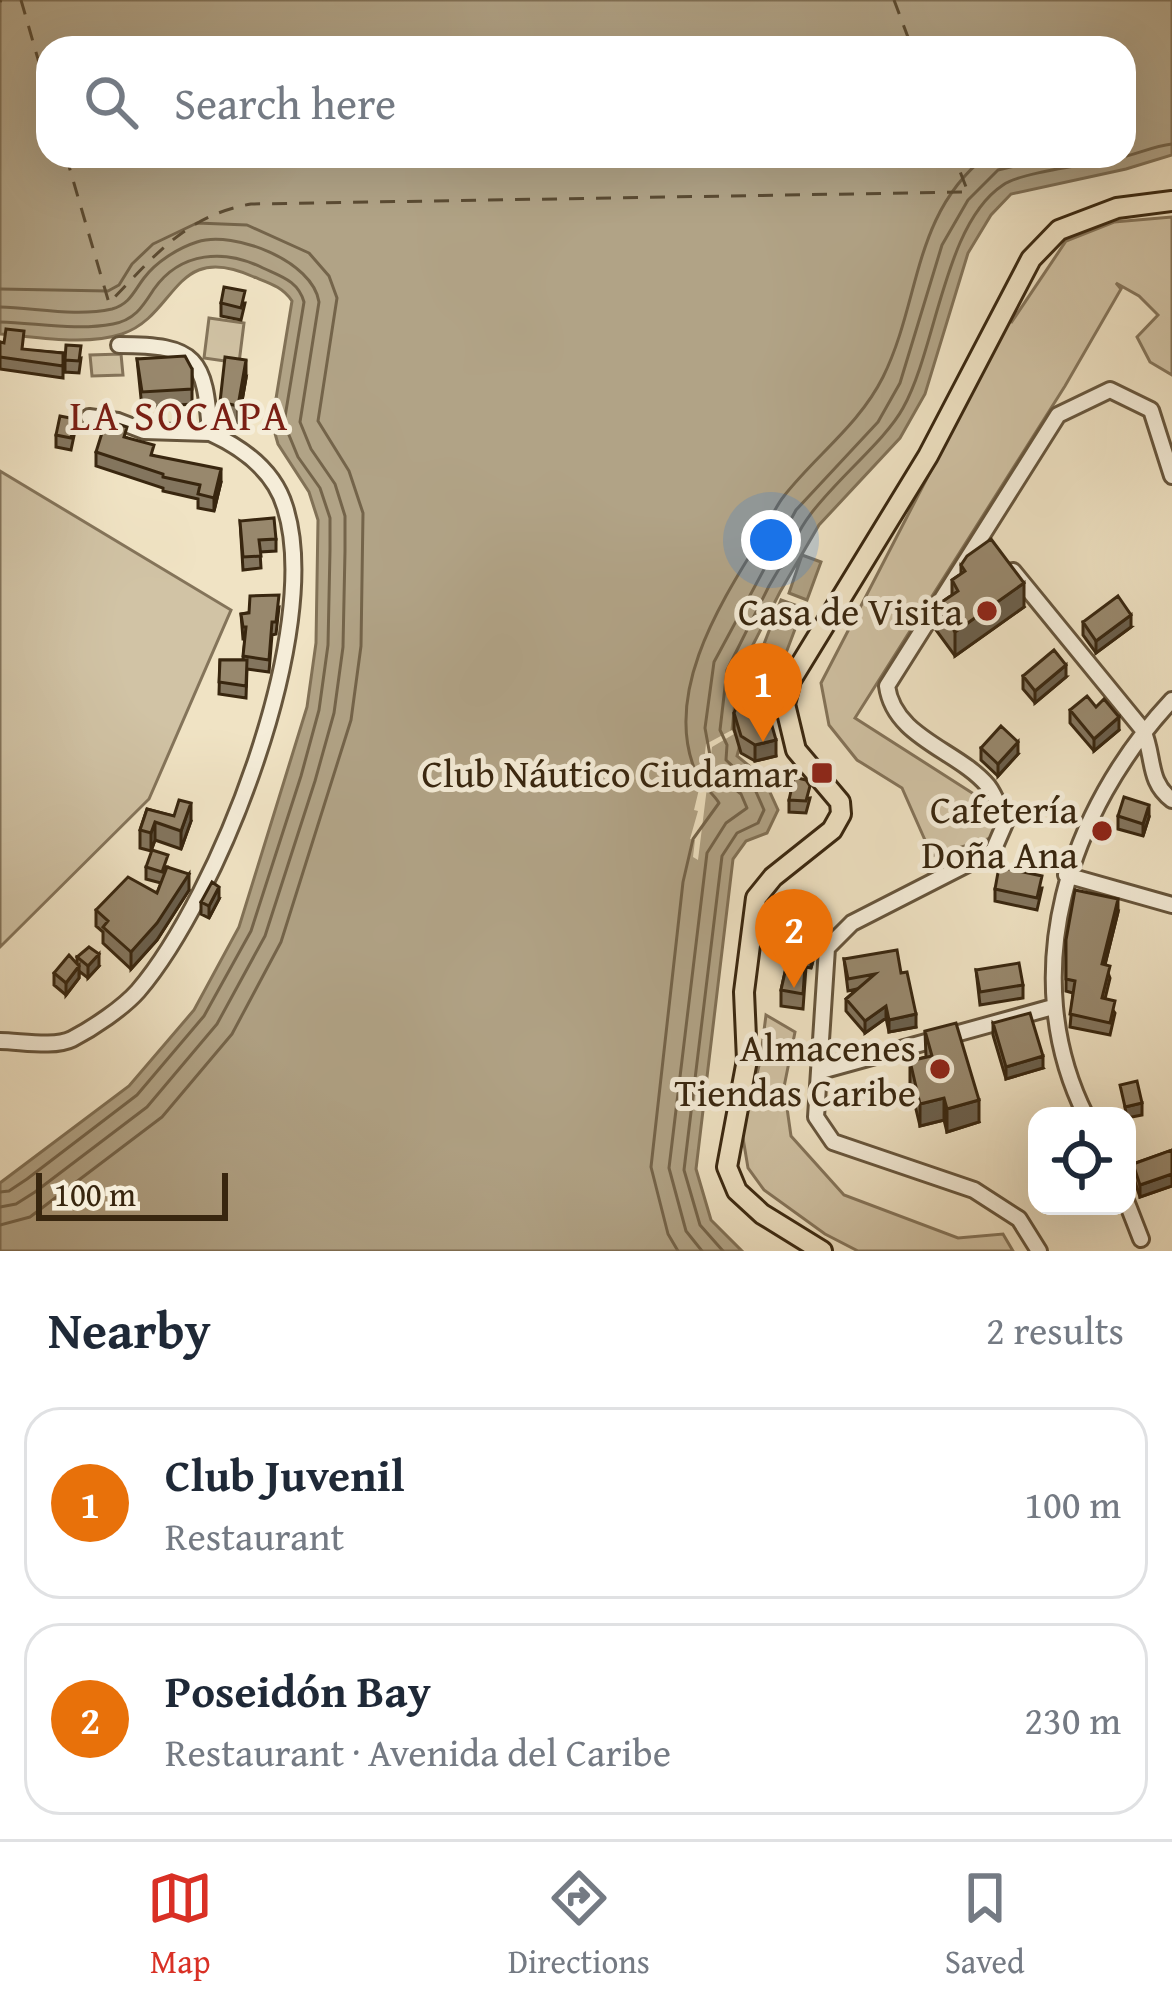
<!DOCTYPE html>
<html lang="en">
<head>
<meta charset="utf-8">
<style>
  :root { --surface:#fff; --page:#f6f6f7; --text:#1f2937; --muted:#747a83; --line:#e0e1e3; --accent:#d93025 }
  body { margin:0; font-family:"Gentium Book Plus",serif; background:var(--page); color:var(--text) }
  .controls { position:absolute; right:36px; bottom:36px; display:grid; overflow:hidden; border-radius:24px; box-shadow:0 12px 48px #0002 }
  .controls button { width:108px; height:108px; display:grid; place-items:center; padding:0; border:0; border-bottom:3px solid var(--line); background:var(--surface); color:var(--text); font:60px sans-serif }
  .scale { position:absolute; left:36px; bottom:30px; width:192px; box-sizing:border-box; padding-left:12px; border:6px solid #38260f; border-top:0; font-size:33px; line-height:42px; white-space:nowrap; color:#38260f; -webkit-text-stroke:9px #f5edd9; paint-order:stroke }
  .you { position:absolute; left:771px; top:540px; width:42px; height:42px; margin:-30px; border:9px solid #fff; border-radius:50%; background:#1a73e8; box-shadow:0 0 0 18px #1a73e833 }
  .badge { display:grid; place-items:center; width:78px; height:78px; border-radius:50%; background:var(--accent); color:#fff; font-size:39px; font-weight:700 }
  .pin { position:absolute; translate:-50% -99px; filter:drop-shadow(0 3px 6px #0008) }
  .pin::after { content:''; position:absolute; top:63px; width:42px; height:36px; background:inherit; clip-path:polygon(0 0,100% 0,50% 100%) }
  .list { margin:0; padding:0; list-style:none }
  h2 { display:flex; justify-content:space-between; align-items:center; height:156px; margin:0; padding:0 48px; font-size:51px }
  h2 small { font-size:39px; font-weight:400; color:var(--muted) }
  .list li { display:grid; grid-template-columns:78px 1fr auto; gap:36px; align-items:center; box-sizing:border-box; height:192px; margin:0 24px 24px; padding:0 24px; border:3px solid var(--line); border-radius:36px }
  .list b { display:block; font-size:45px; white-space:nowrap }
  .list p { margin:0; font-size:39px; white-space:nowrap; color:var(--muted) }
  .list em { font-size:39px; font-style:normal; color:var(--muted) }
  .icon { flex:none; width:66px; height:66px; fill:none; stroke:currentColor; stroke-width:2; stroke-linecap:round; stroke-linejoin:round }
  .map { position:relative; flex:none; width:1172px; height:1251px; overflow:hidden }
  .search { position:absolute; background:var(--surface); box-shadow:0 12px 48px #0002; left:36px; right:36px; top:36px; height:132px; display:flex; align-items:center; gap:30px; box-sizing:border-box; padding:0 42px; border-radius:36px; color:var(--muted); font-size:45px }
  .sheet { height:588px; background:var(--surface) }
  nav { display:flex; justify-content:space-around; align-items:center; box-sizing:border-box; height:168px; border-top:3px solid var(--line); background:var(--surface); font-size:33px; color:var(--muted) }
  nav a { display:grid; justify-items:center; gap:6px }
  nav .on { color:var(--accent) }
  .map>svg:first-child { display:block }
  .green { fill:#d1c3a5; stroke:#84745a; stroke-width:3 }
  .water { fill:#b1a386; stroke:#817156; stroke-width:3; fill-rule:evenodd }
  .pier { fill:#f0e3c4 }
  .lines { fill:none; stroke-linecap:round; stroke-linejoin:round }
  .shore { stroke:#74644a; stroke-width:3 }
  .ferry { stroke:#5c4c33; stroke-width:3; stroke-dasharray:15 12; stroke-linecap:butt }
  .minor-casing { stroke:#66553c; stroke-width:20 }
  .major-casing { stroke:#38260f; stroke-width:24 }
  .minor { stroke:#f5edd9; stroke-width:14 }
  .major { stroke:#f0e3c4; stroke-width:18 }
  .wall { fill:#83755e; stroke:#38260f; stroke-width:3 }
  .shaded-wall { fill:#6a5f4c; stroke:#38260f; stroke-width:3 }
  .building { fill:#98886d; stroke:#38260f; stroke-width:3 }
  .poi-dot { fill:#8f2418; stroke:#f5edd9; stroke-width:4.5 }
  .labels { text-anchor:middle; stroke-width:10; stroke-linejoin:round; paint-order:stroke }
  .poi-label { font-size:39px; fill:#38260f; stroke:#f5edd9; text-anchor:end }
  .neighbourhood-label { font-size:42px; letter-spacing:3px; fill:#7a1f14; stroke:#f5edd9 }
</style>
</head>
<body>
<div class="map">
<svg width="1172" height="1251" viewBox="0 0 1172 1251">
  <rect width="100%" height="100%" fill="#f0e3c4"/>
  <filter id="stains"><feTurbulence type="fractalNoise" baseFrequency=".00167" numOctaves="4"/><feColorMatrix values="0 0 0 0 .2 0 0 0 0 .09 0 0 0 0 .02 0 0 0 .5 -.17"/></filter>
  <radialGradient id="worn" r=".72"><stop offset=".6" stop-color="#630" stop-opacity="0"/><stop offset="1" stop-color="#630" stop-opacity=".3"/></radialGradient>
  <path class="green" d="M1172,217V375L1150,362L1137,337L1158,315L1139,296L1116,283L1121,289L1065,386L855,718L1002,812L991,838L932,856L902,788L857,760L829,725L821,683L1013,312L1011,323L1066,241L1114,222Z
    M209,318L244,323L239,363L204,358Z
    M121,354L123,375L92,376L90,355Z
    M0,471L231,610L149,799L0,947Z
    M766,1015L795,1032L784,1087L791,1136L844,1195L958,1238L1003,1234L1013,1251H858L825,1234L764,1190L748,1168L742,1132L760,1062Z"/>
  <path class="water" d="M0,0H1172V155L1126,169L1011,194L991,215L968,253L925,394L900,438L819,525L780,592L738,674L732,730L741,741L737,756L763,777L778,810L767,833L746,841L733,859L696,1169L711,1220L742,1251H0V1183L129,1086L194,1010L239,927L307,707L316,643L318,520L309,492L278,444L272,423L292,301C283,287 269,283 254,277C173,240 178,315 122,334C86,346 37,337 0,334ZM48,48H1124V156H48Z
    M802,555L821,562L807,600L789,593Z
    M781,600L803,608L786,653L764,644Z"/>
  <path class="pier" d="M732,730L734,734L712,747L698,860L693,857L695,840L690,839L698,811L694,810L702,777L698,775L700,762L704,761L706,744Z"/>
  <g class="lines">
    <path class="shore" d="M0,289L108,291L119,285L132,264L153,244L197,223L247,225L309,253L329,276L337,298L318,421L349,471L363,513L361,646L351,720L281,942L232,1034L162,1117L30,1217L0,1225
      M0,307C36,308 76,317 112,309C130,304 134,291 144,278C156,262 178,248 197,242C234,230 313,261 319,302L300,422L311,449L335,484L345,516V551L343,647L334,713L315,781L265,936L217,1024L147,1107L35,1192L16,1204L0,1207
      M0,322C37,323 76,331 113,324C135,320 143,306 154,289C181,251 225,249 263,268C282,277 298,281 304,302L284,423L298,457L320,488L330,518V550L328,645L319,710L301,776L251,931L204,1016L137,1095L27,1179L9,1191L0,1192
      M678,1251L668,1234L651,1167L683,882L693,839L719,803C713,793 702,786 697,775C662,698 717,608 757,544C767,529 772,511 784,496C816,455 859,425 883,377C921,300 912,215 986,156
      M702,1251L686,1231L669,1168L707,853L726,823L747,808L741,794L719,776L711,761L705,728L714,662L796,510L878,422L900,383L942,245L968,200L998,170L1057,156
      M723,1251L700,1225L684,1170L722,856L737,833L758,823L764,810L753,785L726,760L727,745L720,730L727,670L769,586L779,569L790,561C792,510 878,454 903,408C937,347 944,224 1003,185C1021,172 1093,164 1119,158C1137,154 1154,146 1172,144"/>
    <path class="ferry" d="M21,0L48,94
      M894,0L912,48
      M0,2L1,0
      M66,156L109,303C154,257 184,216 251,204L968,192L954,156"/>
    <defs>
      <path id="minor" d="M89,417L118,421L144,431L210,433
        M1013,571L1143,730C1155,758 1147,781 1172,800
        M1066,875L1172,905
        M0,1041C20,1041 54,1048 72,1039C93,1028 123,1008 138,991C219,896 324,629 285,507C274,470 243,448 210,433C205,358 197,345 119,345
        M821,1071L1053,1007
        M1086,1116C1015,974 1069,810 1172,700
        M1127,1203L1141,1239
        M1039,1251L1019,1219L974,1190L833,1142L816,1117L827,948L852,923L993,851L1006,821C1000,810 995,795 988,786C958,750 894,738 887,686L1058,415L1110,390L1151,410L1172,476"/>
      <path id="major" d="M822,1251L762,1214L737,1191L727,1167L747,1060L744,992L756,898L773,877L832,830L841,814L840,802L796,750L785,704L791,680L928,456L1031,259L1059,230L1117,208L1172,201"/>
    </defs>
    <use href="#minor" class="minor-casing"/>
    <use href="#major" class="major-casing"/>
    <use href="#minor" class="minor"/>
    <use href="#major" class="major"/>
  </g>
  <path class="wall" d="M221,303H245L241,320L221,316Z
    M0,342L24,350L63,353V378L0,369Z
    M81,358L79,373L65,372V360Z
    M137,359L192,369V404L142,408Z
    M246,378L238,424L220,421V402Z
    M75,431L71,450L56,447V435Z
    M127,438L154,456L221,482L214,511L198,508V499L163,491V488L96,466V452Z
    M240,521L276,539V551L260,552L261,568L243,570Z
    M961,565L1024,607L955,656L936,630V606L952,595V580L961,574Z
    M279,607L276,634L272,635L269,672L247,669L246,698L219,694L220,660H243L245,639H243L241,614Z
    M1083,622L1131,627L1096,653L1083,635Z
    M1023,676L1066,677L1035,703L1023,689Z
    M769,680L762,691L776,756L755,761L741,753L734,729V713Z
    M1096,707L1119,730L1094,751L1070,723V710Z
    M981,748L1018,754L998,776L981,760Z
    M810,798L806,813L789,812V800Z
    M147,809L191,821L181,849L155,840L151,851L140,848V830Z
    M1118,816L1149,817L1143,836L1118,829Z
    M146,867H168L189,890L157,940L131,969L103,943V932L96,926V910L157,893L161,883L146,879Z
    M1042,888L1037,910L995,901V889Z
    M219,899L209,918L201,914V902Z
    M1118,912L1105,965L1110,978L1105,999L1115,1013L1110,1035L1070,1027L1073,993L1066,991V940Z
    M797,919L819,938L811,968L806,967L803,1009L781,1006V990Z
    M77,957L99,966L88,978L79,971V978L66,995L54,985V973L77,963Z
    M844,959L901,973L916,1027L889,1032L886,1018L865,1033L846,1011V999L857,989L848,991Z
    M976,970L1023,985V998L980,1005Z
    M993,1023L1043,1068L1006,1079L993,1035Z
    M925,1031L979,1122L947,1132L944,1120L920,1126L910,1084V1061L926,1057Z
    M1172,1150V1186L1140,1197L1133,1176V1164Z"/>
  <path class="shaded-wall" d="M246,360V378L238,424V406Z
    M221,469V482L214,511V498Z
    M1024,583V607L955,656V632Z
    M1131,615V627L1096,653V641Z
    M769,663V680L759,697V680Z
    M1066,665V677L1035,703V691Z
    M1119,717V730L1094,751V739Z
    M776,740V756L755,761V745Z
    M1018,742V754L998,776V764Z
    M191,803V821L181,849V831Z
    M1149,805V817L1143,836V824Z
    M155,822V840L151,851V833Z
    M189,874V890L157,940L131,969V952Z
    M219,887V899L209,918V906Z
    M1118,899V912L1102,976V964Z
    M819,923V938L811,968V953Z
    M99,954V966L88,978V966Z
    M79,966V978L66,995V983Z
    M886,1006V1018L865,1033V1021Z
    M916,1014V1027L889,1032V1020Z
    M1043,1056V1068L1006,1079V1067Z
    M944,1098V1120L920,1126V1104Z
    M979,1100V1122L947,1132V1109Z
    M1142,1103V1115L1127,1118L1125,1107Z
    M1172,1174V1186L1140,1197V1185Z"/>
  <path class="building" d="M224,287L245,291L241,308L221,303Z
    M6,329L24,331L22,349L63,353V366L0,357V342L4,343Z
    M66,345L81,346L79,361L65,360Z
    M185,356L192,369V389L142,392L137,359Z
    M225,357L246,360L238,406L220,402Z
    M60,416L75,419L71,438L56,435Z
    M106,420L127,427L124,437L154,445L151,455L221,469L214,498L198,494L200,485L163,477V474L96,452Z
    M274,518L276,539L259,540L261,556L243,557L240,521Z
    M991,539L1024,583L955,632L936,606L958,591L952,580L965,571L961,565L967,556Z
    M279,595L276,622H272L269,660L243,656L246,627H243L241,614L249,613L250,596Z
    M1118,596L1131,615L1096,641L1083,622Z
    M1054,650L1066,665L1035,691L1023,676Z
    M220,660H247L246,686L219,682Z
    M752,660L769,663L759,680L776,740L755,745L741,736L734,713L742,694L736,697Z
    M1087,696L1096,707L1104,699L1119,717L1094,739L1070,710Z
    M1001,726L1018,742L998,764L981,748Z
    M794,777L806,780L810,786L806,801L789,800Z
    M1124,797L1149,805L1143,824L1118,816Z
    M179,800L191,803L181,831L155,822L151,833L140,830L147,809L174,816Z
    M152,850L168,855L162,872L146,867Z
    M167,867L189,874L157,923L131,952L103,927L108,921L96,910L128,877L157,893Z
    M999,867L1042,876L1037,898L995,889Z
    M212,882L219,887L209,906L201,902Z
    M1075,890L1118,899L1102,964L1110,966L1102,998L1115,1001L1110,1023L1070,1014L1075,981L1066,979V940Z
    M797,919L819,923L811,953L806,952L803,994L781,990Z
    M89,947L99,954L88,966L77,957Z
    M897,950L901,973L907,972L916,1014L889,1020L886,1006L865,1021L846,999L875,974L848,979L844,959Z
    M69,955L79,966L66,983L54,973Z
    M1019,963L1023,985L980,992L976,970Z
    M1030,1013L1043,1056L1006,1067L993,1023Z
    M956,1023L979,1100L947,1109L944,1098L920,1104L910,1061L932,1056L925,1031Z
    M1137,1081L1142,1103L1125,1107L1120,1085Z
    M1172,1150V1174L1140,1185L1133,1164Z"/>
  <g class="poi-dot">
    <circle cx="987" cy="611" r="12"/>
    <rect x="810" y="761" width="24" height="24" rx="6"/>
    <circle cx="1102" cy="831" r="12"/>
    <circle cx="940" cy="1069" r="12"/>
  </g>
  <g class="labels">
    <g class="poi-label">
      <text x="963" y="625">Casa de Visita</text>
      <text x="798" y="787">Club Náutico Ciudamar</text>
      <text x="1078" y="823">Cafetería<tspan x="1078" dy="45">Doña Ana</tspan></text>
      <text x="916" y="1061">Almacenes<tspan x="916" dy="45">Tiendas Caribe</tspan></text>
    </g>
    <g class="neighbourhood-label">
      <text x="180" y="430">LA SOCAPA</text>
    </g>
  </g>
  <rect width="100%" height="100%" filter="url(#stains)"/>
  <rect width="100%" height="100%" fill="url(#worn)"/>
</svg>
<div class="controls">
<button><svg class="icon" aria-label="locate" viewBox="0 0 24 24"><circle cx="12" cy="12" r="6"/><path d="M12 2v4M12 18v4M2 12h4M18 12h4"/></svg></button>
</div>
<div class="scale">100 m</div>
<div class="you"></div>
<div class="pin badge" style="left:763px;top:742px;background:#e8710a">1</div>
<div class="pin badge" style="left:794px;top:988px;background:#e8710a">2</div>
<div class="search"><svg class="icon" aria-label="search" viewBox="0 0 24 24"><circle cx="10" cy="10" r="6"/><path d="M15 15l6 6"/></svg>Search here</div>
</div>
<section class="sheet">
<h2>Nearby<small>2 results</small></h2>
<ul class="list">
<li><span class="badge" style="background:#e8710a">1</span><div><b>Club Juvenil</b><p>Restaurant</p></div><em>100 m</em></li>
<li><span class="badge" style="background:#e8710a">2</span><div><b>Poseidón Bay</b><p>Restaurant · Avenida del Caribe</p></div><em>230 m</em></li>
</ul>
</section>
<nav>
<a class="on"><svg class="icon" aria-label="map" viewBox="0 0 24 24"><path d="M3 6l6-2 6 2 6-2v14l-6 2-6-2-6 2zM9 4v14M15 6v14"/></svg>Map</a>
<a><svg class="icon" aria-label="directions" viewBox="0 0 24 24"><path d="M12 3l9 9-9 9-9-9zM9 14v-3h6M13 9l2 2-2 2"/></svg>Directions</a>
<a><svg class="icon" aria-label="saved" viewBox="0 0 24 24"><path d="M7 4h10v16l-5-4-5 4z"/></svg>Saved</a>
</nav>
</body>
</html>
